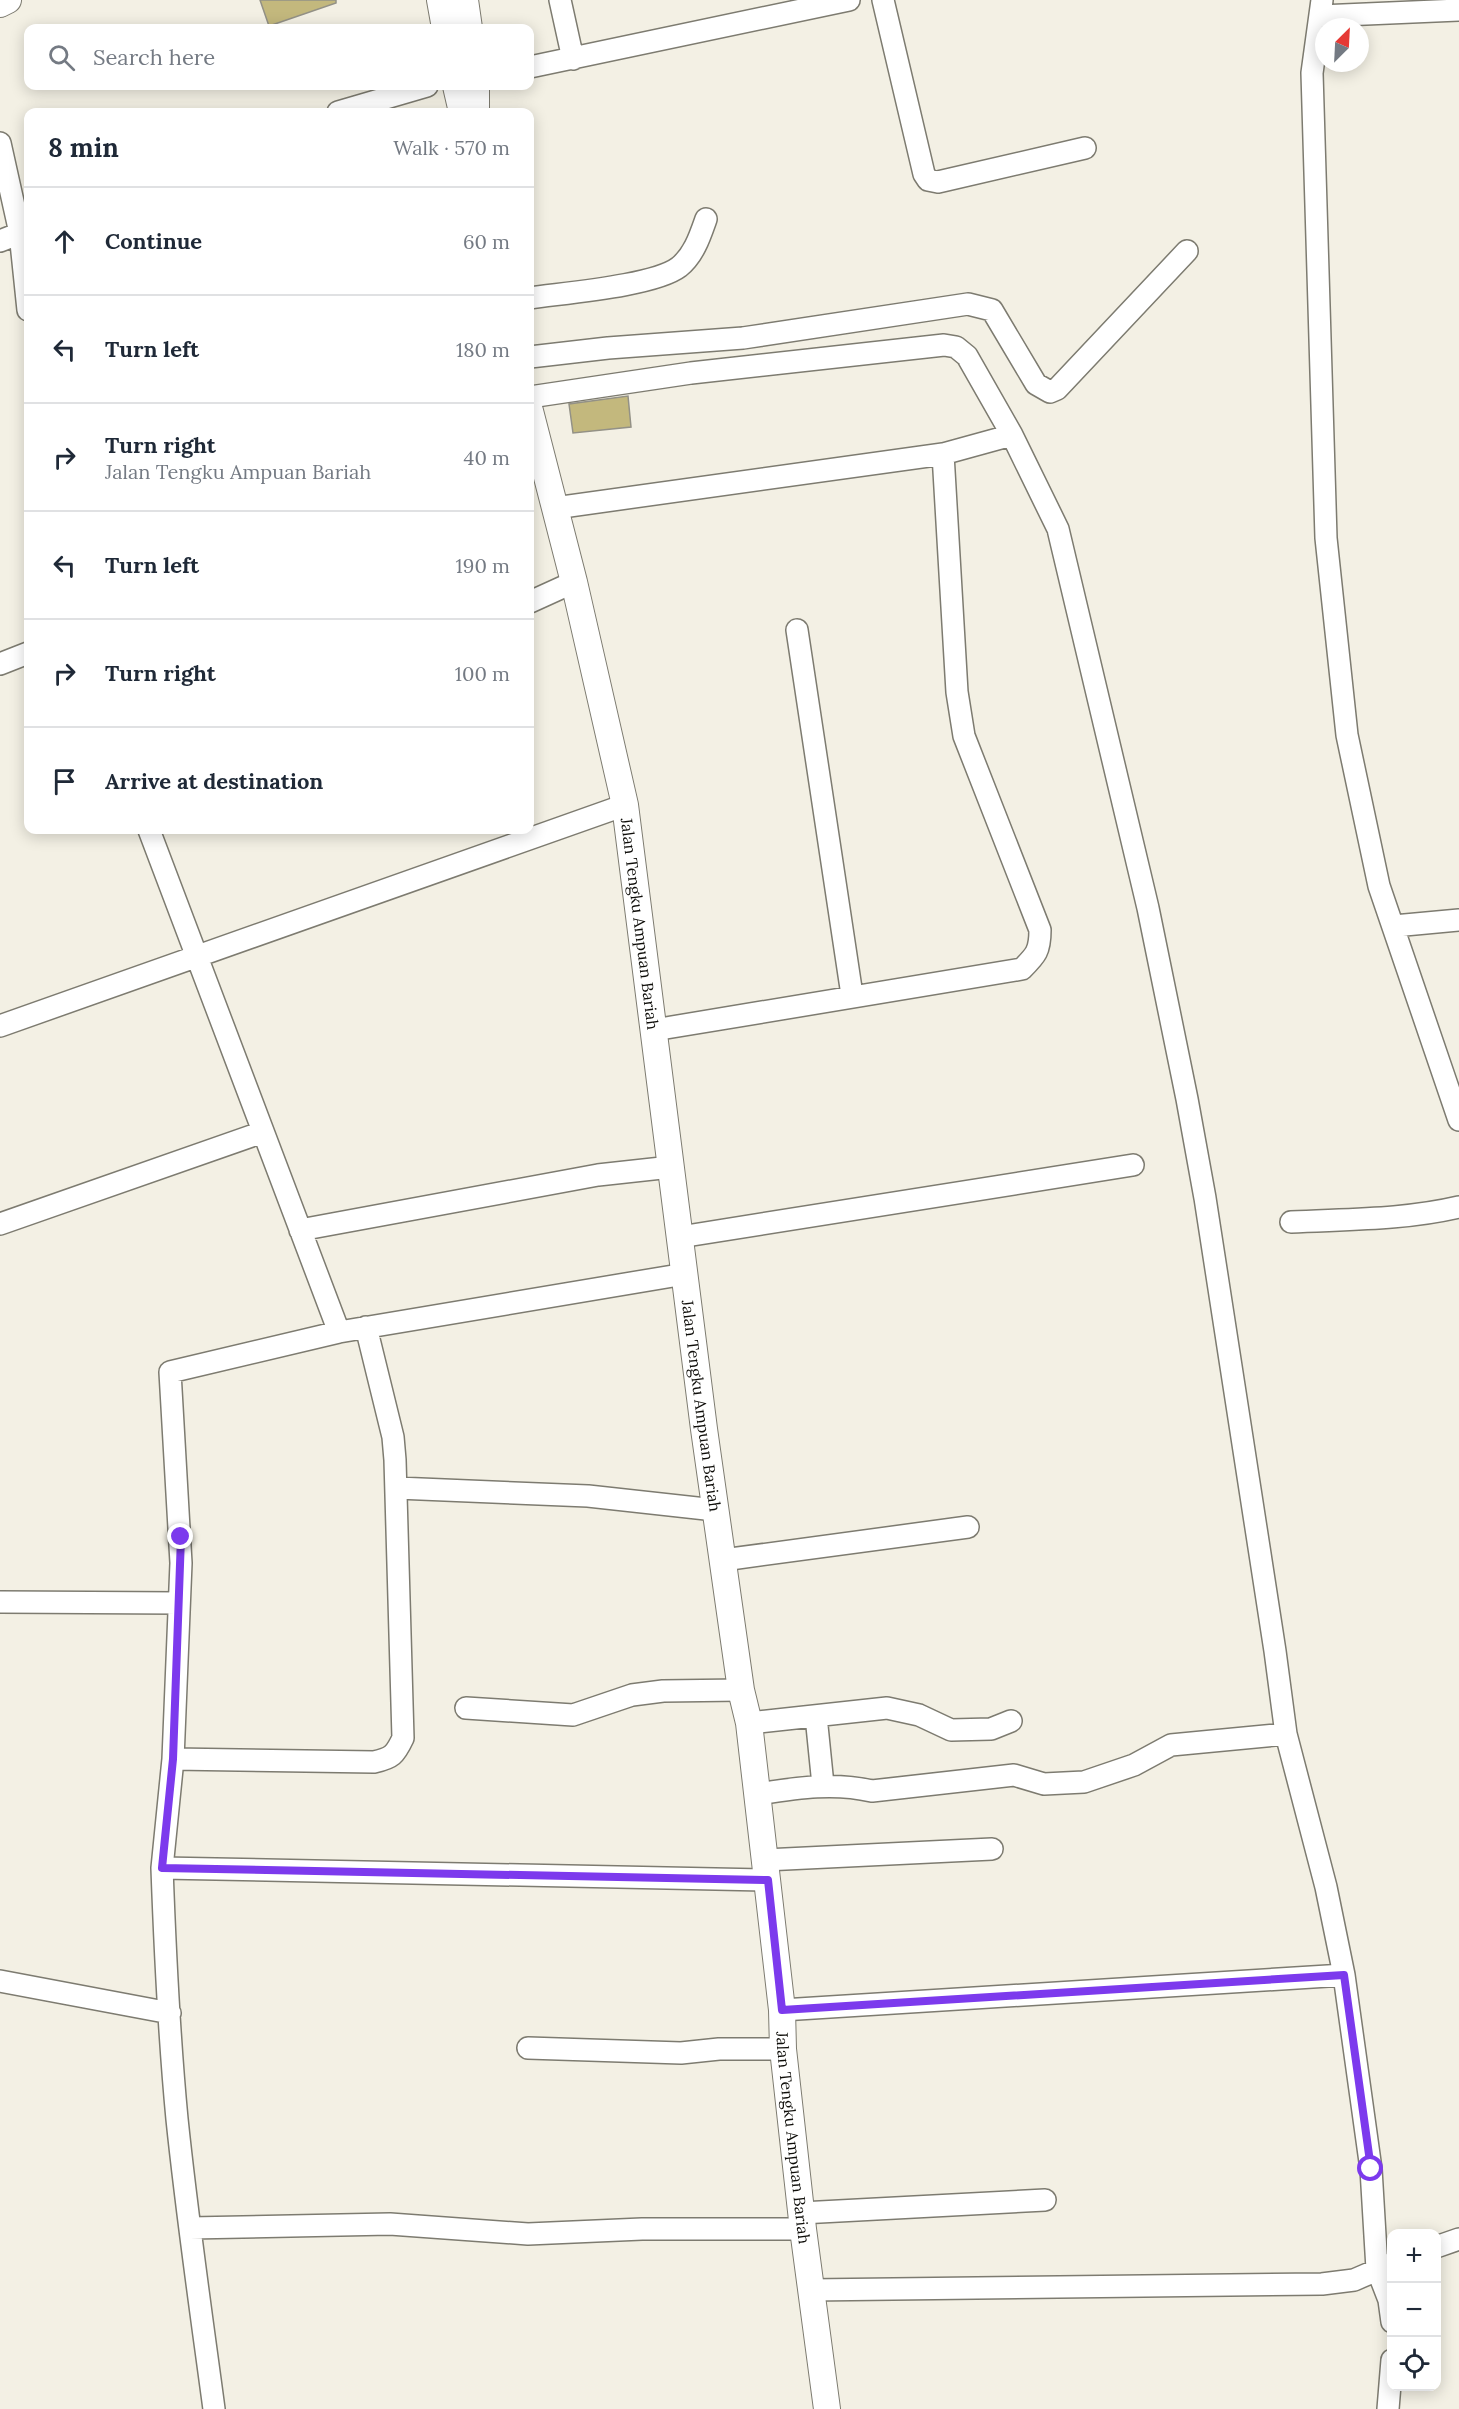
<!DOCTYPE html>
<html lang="en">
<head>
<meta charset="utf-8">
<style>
  :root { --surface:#fff; --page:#f2f2f3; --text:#1f2937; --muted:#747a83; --line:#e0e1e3 }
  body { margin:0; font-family:Lora,serif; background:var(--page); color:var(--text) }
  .controls { position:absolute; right:18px; bottom:18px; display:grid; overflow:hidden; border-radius:12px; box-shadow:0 3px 15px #0003 }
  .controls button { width:54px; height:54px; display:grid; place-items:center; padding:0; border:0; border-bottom:2px solid var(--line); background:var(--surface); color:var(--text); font:30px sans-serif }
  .compass { position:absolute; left:1315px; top:18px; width:54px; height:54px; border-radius:50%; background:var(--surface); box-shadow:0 3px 15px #0003; rotate:24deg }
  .stop { position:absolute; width:18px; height:18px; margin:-14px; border:4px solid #7c3aed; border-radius:50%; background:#fff }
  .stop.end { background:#7c3aed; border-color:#fff; box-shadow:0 2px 6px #0008 }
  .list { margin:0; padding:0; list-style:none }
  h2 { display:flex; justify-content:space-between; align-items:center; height:78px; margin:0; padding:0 24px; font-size:26px }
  h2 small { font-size:20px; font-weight:400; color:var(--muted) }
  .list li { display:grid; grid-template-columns:39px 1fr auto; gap:18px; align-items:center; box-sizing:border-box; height:108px; padding:0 24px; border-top:2px solid var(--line) }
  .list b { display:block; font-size:22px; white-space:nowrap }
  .list p { margin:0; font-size:20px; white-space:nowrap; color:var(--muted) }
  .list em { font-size:20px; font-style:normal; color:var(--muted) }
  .icon { flex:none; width:33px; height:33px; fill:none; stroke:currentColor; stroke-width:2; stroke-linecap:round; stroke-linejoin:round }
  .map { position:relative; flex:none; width:1459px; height:2409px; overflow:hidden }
  .search { position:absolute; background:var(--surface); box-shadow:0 3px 15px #0003; left:24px; top:24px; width:510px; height:66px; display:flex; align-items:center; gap:15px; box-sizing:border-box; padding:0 21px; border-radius:12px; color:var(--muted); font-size:22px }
  .panel { position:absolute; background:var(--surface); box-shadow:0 3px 15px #0003; left:24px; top:108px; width:510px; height:726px; border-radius:12px }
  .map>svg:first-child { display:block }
  .building { fill:#c3b87d; stroke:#939186; stroke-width:1.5 }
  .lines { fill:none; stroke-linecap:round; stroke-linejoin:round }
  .minor-casing { stroke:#7d7b70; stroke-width:24 }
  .major-casing { stroke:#7d7b70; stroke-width:28 }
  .minor { stroke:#fff; stroke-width:21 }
  .major { stroke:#fff; stroke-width:26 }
  .route { stroke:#7c3aed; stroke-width:8 }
  .labels { text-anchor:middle; stroke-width:4.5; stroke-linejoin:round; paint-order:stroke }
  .street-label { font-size:16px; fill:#0e0d09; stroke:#f3f0e4 }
</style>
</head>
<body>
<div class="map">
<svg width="1459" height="2409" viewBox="0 0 1459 2409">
  <rect width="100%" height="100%" fill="#f3f0e4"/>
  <path class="building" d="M260,0H336V3L269,26Z
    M628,396L631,427L573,433L569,404Z"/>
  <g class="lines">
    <defs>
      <path id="minor" d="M560,0L573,59
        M883,0L924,174L928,180L938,182L1085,148
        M1322,0L1312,73L1326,538L1347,735L1379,886L1459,1120
        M1320,16L1459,10
        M530,67L849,0
        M338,112L427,86
        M0,143L20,233L28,310
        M0,241L28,230
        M530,298C563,293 654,286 679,267C694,255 700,236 706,219
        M530,357L608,348L743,338L968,304L992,310L1036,384L1050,392L1057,389L1187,251
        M530,397L691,373L944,345L956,347L967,356L1012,435
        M555,508L943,454L1012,435L1058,529L1148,908L1187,1099L1205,1198L1275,1651L1286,1734L1326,1887L1344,1975L1371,2169L1377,2269L1389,2300L1392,2322
        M530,602L574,582
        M797,630L852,995
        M0,664L28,653
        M149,830L339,1332
        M1394,926L1459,920
        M0,1026L625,805
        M654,1030L1022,969C1036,955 1040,951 1040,930L964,736L957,692L943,454
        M1291,1222C1347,1219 1404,1220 1459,1207
        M0,1224L263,1132
        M300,1230L598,1175L671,1167
        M680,1237L1133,1165
        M685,1274L339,1332L170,1372L181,1563L173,1759L162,1868L768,1880
        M397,1488L588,1496L715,1510
        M723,1560L968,1527
        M0,1602L179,1603
        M466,1708L573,1715L632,1695L663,1691L741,1690
        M816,1716L823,1785
        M749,1723L887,1708L919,1715L951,1730L991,1729L1011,1721
        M173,1759L374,1762C392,1758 395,1755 403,1738L395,1460L393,1437L366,1327
        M757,1794C797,1788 833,1782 872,1791L1014,1775L1044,1784L1084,1782L1134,1765L1171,1745L1286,1734
        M765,1860L992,1849
        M162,1868C165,1951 169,2035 177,2119C187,2216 201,2312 214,2409
        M0,1981L170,2013
        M782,2010L1344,1975
        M528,2048L681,2053L719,2049H783
        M801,2213L1045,2200
        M190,2228L390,2224L528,2234L642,2229H803
        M1436,2247L1459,2239
        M810,2290L1322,2284L1354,2280L1391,2264
        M1388,2409L1392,2360"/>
      <g id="major">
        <path d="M440,0L445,28"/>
        <path d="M465,0L469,28"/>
        <path d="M0,4L8,0"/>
        <path d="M456,86L462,112"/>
        <path d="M476,86V112"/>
        <path id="s1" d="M530,411L574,582L625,805L704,1429L741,1690L749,1723L782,2010L783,2049L803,2229L827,2409"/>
      </g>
    </defs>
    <use href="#minor" class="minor-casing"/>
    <use href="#major" class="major-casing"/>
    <use href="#minor" class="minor"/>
    <use href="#major" class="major"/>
  </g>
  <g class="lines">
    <path class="route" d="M181,1537L173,1759L162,1868L768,1880L782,2010L1344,1975L1371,2169"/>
  </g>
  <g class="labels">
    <g class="street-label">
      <text dy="6" stroke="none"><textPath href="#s1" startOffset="525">Jalan Tengku Ampuan Bariah</textPath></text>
      <text dy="6" stroke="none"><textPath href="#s1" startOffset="1011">Jalan Tengku Ampuan Bariah</textPath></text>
      <text dy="6" stroke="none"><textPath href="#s1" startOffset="1749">Jalan Tengku Ampuan Bariah</textPath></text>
    </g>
  </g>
</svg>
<div class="controls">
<button>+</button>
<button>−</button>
<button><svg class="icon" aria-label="locate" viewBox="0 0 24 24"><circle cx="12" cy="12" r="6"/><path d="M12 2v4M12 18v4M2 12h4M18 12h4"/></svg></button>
</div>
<svg class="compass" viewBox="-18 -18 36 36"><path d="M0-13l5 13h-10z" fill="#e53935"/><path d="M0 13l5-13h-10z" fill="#747a83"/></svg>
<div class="stop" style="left:1371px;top:2169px"></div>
<div class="stop end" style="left:181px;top:1537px"></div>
<div class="search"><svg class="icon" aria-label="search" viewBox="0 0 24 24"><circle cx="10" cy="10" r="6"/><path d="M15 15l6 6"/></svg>Search here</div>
<section class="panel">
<h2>8 min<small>Walk · 570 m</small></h2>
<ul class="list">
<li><svg class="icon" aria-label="ahead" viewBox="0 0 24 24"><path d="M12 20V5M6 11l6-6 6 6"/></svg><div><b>Continue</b></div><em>60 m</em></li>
<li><svg class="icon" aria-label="left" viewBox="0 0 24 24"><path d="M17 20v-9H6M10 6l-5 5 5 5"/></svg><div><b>Turn left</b></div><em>180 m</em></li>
<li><svg class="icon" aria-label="right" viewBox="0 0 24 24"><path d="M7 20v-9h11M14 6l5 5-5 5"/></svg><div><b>Turn right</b><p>Jalan Tengku Ampuan Bariah</p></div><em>40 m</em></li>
<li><svg class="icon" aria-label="left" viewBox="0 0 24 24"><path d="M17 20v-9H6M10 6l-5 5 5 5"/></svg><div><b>Turn left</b></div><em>190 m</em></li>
<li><svg class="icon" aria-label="right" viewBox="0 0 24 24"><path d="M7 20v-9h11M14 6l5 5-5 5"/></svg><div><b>Turn right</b></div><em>100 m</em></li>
<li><svg class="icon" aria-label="arrive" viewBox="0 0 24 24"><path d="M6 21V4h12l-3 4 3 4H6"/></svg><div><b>Arrive at destination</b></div></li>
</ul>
</section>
</div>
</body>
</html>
